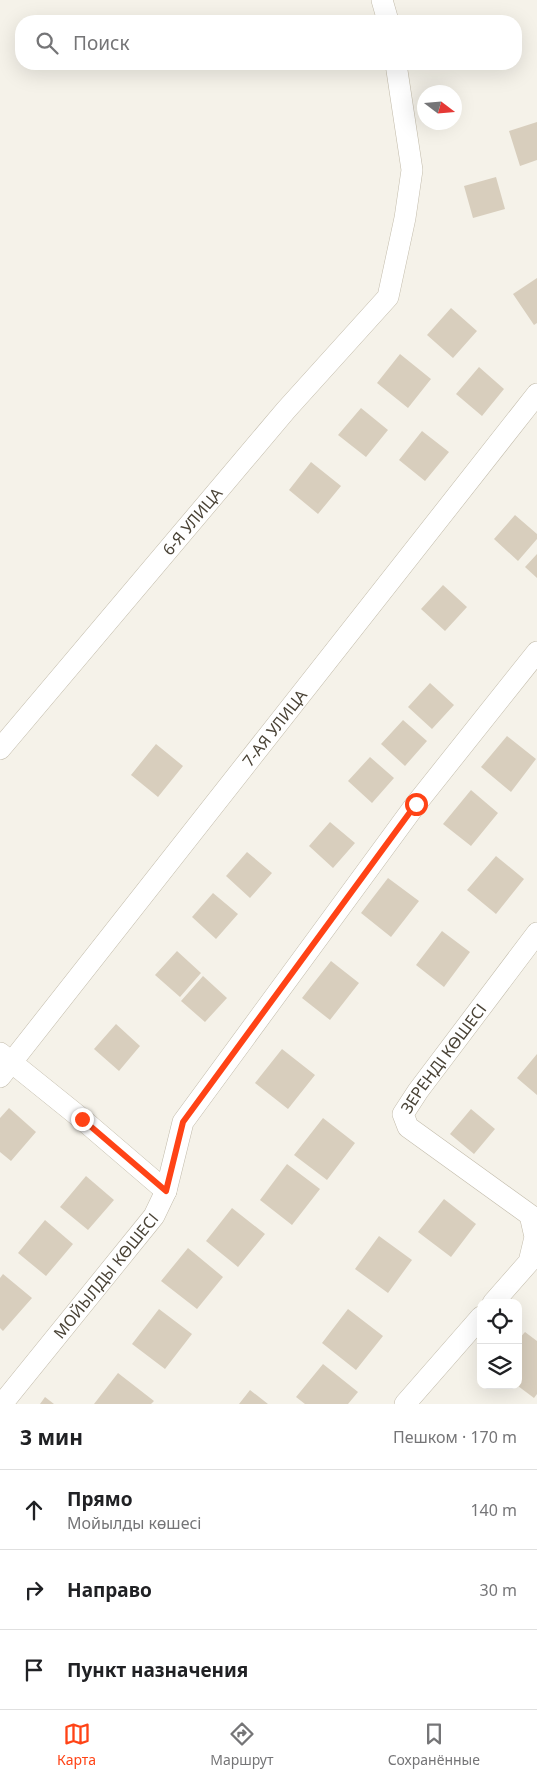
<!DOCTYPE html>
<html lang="ru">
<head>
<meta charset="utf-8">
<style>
  :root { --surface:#fff; --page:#f2f2f2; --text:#202124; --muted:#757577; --line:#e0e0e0; --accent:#ff4316 }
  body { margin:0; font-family:"Noto Sans",sans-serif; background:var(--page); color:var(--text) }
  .controls { position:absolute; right:15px; bottom:15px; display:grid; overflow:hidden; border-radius:10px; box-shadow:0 5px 20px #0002 }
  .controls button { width:45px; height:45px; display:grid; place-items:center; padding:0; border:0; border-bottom:1px solid var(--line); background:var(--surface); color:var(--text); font:25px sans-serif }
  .compass { position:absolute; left:417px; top:85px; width:45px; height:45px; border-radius:50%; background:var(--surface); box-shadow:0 5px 20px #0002; rotate:106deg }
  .stop { position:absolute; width:15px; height:15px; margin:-11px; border:4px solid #ff4316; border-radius:50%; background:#fff }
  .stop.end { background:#ff4316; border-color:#fff; box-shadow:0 1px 5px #0008 }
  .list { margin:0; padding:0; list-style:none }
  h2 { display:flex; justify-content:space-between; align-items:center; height:65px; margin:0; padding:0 20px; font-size:21px }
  h2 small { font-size:16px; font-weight:400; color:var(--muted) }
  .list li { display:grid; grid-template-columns:32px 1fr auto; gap:15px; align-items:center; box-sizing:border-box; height:80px; padding:0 20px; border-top:1px solid var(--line) }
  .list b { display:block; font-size:19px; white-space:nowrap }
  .list p { margin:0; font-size:16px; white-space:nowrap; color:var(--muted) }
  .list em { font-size:16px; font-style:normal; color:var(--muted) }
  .icon { flex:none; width:28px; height:28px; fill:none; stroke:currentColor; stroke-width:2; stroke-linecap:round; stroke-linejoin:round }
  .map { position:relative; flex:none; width:537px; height:1404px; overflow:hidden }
  .search { position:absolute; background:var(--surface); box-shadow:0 5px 20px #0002; left:15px; right:15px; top:15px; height:55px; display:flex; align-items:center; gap:12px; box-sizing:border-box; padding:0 18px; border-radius:20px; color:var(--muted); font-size:19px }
  .sheet { height:305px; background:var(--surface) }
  nav { display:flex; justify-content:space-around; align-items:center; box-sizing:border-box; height:70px; border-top:1px solid var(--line); background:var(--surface); font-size:14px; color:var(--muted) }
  nav a { display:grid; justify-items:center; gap:2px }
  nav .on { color:var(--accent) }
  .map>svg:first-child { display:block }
  .building { fill:#d8cebd }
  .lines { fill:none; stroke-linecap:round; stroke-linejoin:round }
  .street-casing { stroke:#c2bbaa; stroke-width:22 }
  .street { stroke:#fff; stroke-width:21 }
  .route { stroke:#ff4316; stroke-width:6 }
  .labels { text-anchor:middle; stroke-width:5; stroke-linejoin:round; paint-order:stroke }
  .street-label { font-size:16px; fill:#4a4336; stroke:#fff }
</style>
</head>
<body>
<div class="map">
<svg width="537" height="1404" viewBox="0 0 537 1404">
  <rect width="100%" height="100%" fill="#f5f2e9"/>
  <path class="building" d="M537,122V160L520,166L509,131Z
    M496,177L505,209L473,218L464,186Z
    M537,278V323L534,325L513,294Z
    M451,308L477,331L453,358L427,335Z
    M400,354L431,379L408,408L377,383Z
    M479,367L504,389L482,416L456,394Z
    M361,408L388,430L366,457L338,435Z
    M422,431L449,452L425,481L399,460Z
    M311,462L341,486L318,514L289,490Z
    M515,515L537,534V539L518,561L494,539Z
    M537,554V578L525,567Z
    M443,585L467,607L445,631L421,609Z
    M430,683L454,705L432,729L408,707Z
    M403,720L427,741L405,766L381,744Z
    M507,736L536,759L511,792L481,767Z
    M156,744L183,766L158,797L131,775Z
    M370,757L394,778L372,803L348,781Z
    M471,790L498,813L471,846L443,824Z
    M330,822L355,843L333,868L309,846Z
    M247,852L272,873L250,898L226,876Z
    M496,856L524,879L496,914L467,890Z
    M388,878L419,901L391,937L361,913Z
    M213,893L238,914L216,939L192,917Z
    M442,931L470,952L444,987L416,965Z
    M177,951L201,973L180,997L155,975Z
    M331,961L359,983L330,1020L302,998Z
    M203,976L227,998L205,1022L181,1001Z
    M116,1024L140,1046L119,1071L94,1049Z
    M282,1049L315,1075L288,1109L255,1083Z
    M537,1054V1095L517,1078Z
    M9,1108L36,1132L11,1161L0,1152V1118Z
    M471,1109L495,1129L474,1154L450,1134Z
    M323,1118L355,1143L327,1180L294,1155Z
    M287,1164L320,1189L292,1225L260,1200Z
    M86,1176L114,1200L88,1230L60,1207Z
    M444,1199L476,1224L451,1257L418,1232Z
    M232,1208L265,1234L238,1267L206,1241Z
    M45,1220L73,1244L46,1276L18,1253Z
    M379,1236L412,1260L388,1293L355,1269Z
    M188,1248L223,1277L197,1309L161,1281Z
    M3,1274L32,1298L3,1331L0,1328V1278Z
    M159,1309L192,1334L165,1369L132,1344Z
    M348,1309L383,1336L356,1370L322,1343Z
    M525,1332L537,1341V1394L534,1398L518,1386V1340Z
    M323,1364L358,1392L348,1404H305L296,1397Z
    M118,1373L154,1401L151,1404H94Z
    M250,1390L268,1404H239Z
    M45,1397L54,1404H40Z"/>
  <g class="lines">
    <defs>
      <g id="street">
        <path d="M382,0L388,21"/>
        <path id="s1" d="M0,749L286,410L388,297L405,218L412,170L396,64"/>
        <path d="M0,1053L82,1119L166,1191"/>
        <path id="s2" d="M0,1077L537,394"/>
        <path id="s3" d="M493,1303L529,1262L535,1237L530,1215L408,1127L403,1114L418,1091L537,933"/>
        <path id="s4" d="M2,1404L154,1216L166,1191L183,1122L416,804L537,652"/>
        <path d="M405,1404L481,1317"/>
      </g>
    </defs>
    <use href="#street" class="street-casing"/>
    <use href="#street" class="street"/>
  </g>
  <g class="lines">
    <path class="route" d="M82,1119L166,1191L183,1122L416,804"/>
  </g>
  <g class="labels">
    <g class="street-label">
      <text dy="6" stroke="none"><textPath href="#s1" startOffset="298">6-Я УЛИЦА</textPath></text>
      <text dy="6" stroke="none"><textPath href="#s2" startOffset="444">7-АЯ УЛИЦА</textPath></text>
      <text dy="6" stroke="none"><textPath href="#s3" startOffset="336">ЗЕРЕНДІ КӨШЕСІ</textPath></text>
      <text dy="6" stroke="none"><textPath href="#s4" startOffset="165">МОЙЫЛДЫ КӨШЕСІ</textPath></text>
    </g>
  </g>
</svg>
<div class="controls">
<button><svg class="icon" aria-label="locate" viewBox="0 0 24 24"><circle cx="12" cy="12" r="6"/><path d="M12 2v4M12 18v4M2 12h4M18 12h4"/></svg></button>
<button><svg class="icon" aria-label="layers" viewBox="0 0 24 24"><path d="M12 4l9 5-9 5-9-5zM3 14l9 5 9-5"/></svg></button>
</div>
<svg class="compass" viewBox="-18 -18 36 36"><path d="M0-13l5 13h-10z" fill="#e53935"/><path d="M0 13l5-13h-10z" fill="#757577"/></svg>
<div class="stop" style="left:416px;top:804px"></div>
<div class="stop end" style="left:82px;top:1119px"></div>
<div class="search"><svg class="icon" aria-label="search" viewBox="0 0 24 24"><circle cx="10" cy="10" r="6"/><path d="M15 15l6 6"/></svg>Поиск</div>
</div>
<section class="sheet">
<h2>3 мин<small>Пешком · 170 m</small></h2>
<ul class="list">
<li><svg class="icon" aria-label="ahead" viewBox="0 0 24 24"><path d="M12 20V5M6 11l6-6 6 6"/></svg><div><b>Прямо</b><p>Мойылды көшесі</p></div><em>140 m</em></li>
<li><svg class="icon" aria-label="right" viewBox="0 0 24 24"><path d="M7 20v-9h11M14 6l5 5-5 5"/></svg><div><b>Направо</b></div><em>30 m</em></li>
<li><svg class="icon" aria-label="arrive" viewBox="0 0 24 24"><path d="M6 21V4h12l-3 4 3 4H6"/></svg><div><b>Пункт назначения</b></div></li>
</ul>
</section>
<nav>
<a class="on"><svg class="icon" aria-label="map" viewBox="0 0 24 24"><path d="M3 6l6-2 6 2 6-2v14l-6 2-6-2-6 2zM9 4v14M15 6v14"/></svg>Карта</a>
<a><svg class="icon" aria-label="directions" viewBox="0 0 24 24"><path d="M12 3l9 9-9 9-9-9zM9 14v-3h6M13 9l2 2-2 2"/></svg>Маршрут</a>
<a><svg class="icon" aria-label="saved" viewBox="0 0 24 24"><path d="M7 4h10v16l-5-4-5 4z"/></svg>Сохранённые</a>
</nav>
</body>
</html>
